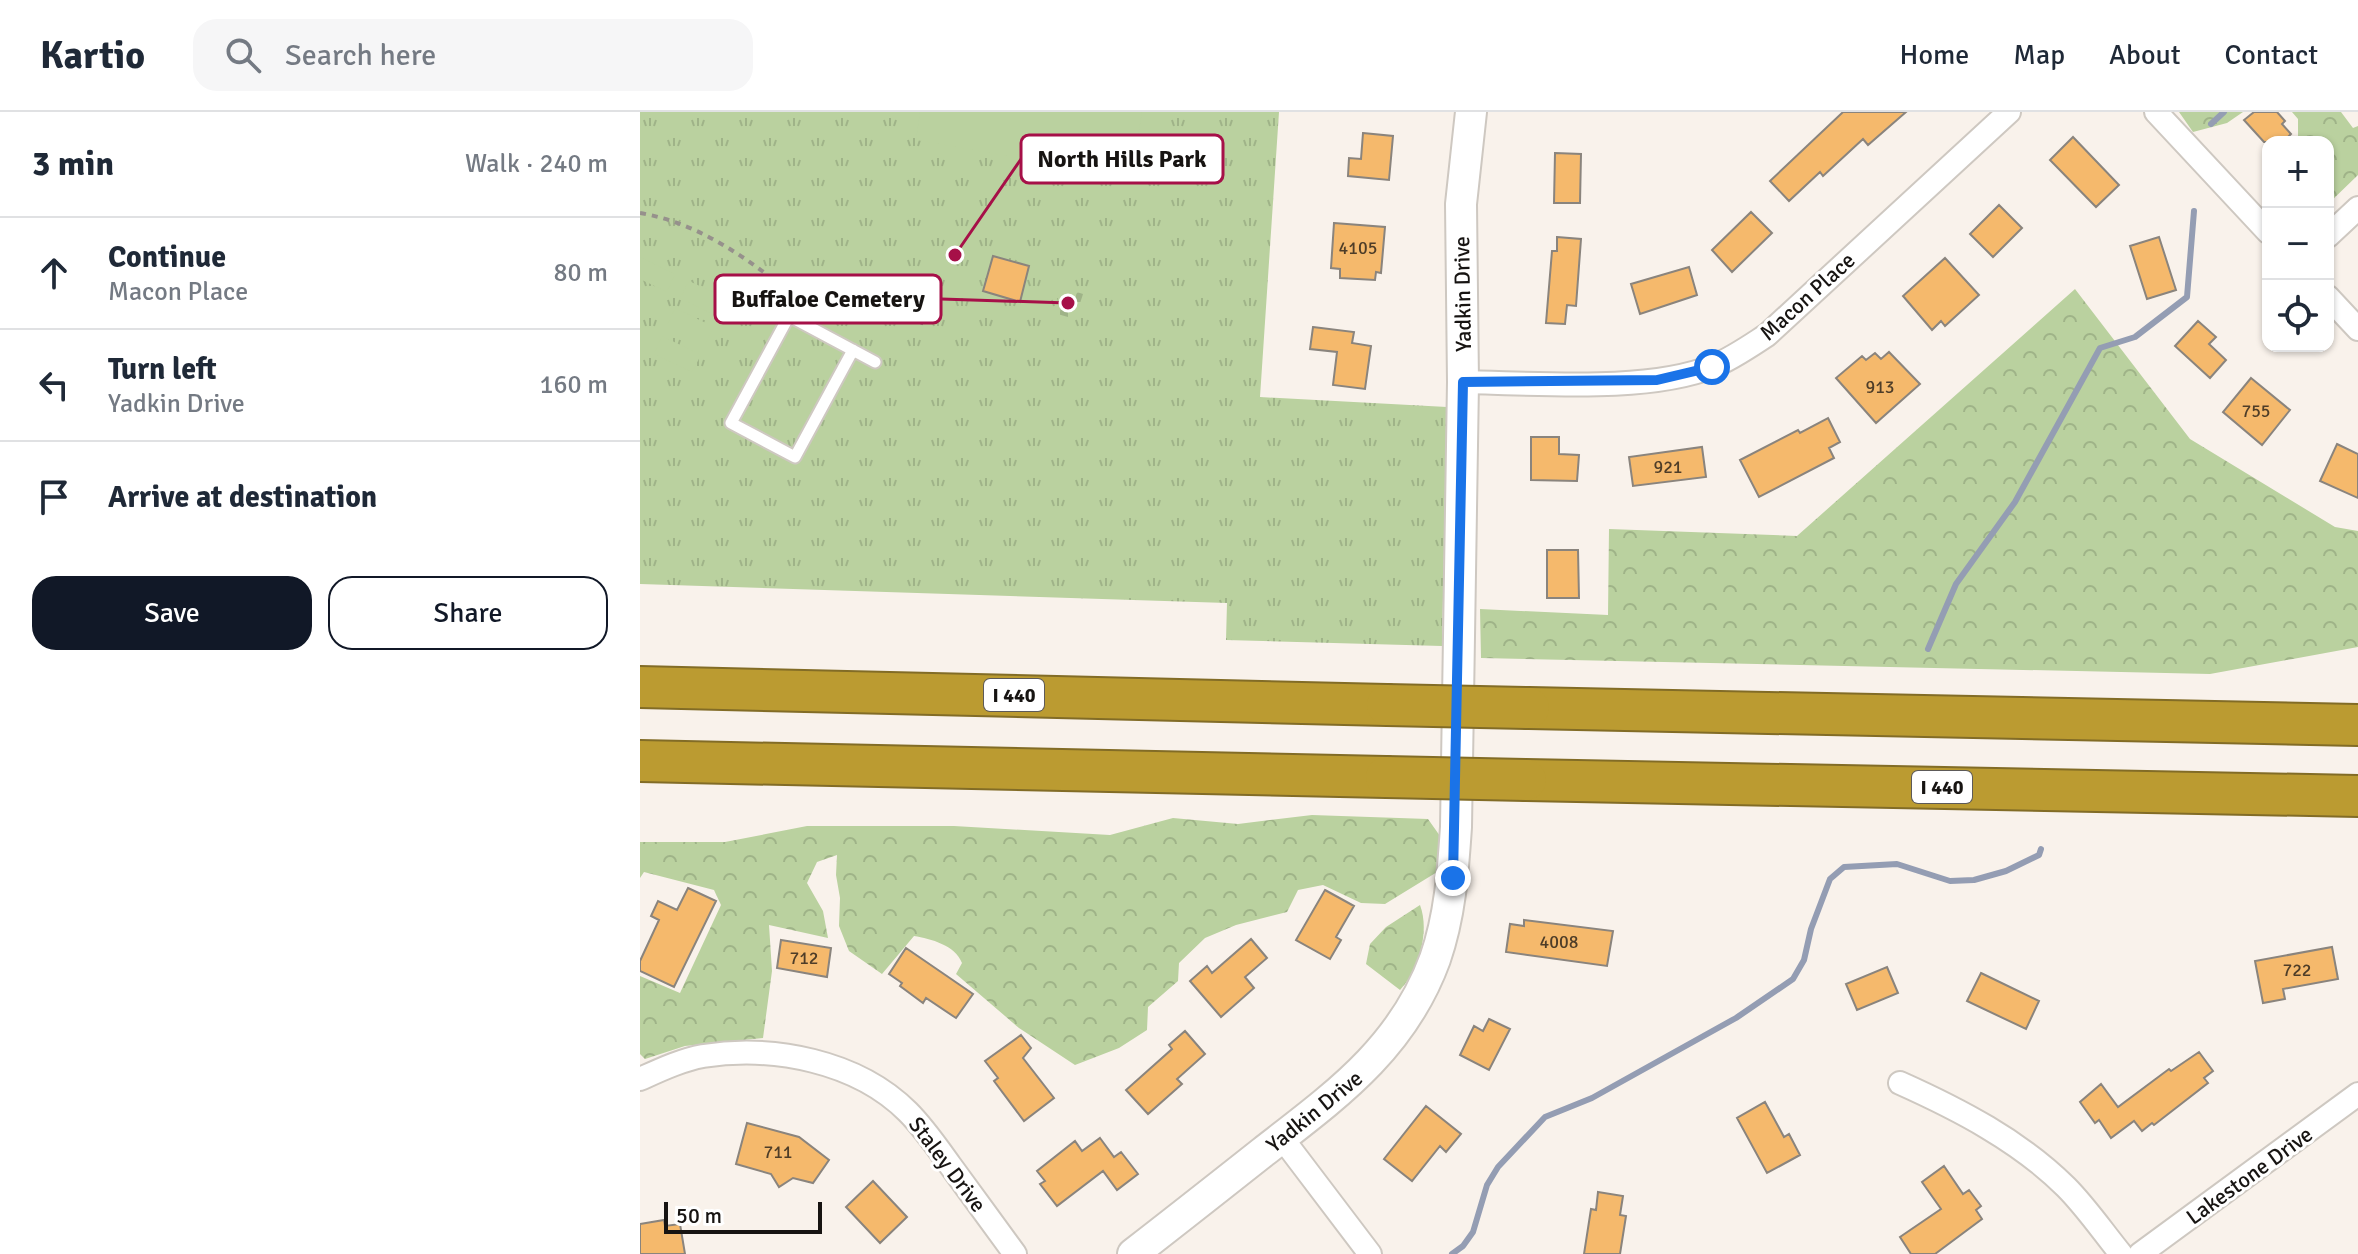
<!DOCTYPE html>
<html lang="en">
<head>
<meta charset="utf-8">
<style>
  :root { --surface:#fff; --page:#f6f6f7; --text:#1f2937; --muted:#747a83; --line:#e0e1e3; --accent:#111827 }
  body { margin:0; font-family:Signika,sans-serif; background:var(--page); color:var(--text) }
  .controls { position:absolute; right:24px; top:24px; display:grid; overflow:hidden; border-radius:16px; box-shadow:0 2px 6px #0004 }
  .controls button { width:72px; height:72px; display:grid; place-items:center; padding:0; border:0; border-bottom:2px solid var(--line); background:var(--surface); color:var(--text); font:40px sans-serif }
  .scale { position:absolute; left:24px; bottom:20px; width:158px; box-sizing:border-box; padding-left:8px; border:4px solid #171412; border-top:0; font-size:22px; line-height:28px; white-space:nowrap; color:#171412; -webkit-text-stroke:6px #fff; paint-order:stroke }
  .stop { position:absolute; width:24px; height:24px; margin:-18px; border:6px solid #1a73e8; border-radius:50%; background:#fff }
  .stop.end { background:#1a73e8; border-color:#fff; box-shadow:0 2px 8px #0008 }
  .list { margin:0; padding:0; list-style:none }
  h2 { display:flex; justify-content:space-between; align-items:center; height:104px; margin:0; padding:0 32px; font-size:34px }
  h2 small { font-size:26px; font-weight:400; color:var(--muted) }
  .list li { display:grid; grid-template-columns:52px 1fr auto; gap:24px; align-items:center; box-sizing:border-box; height:112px; padding:0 32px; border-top:2px solid var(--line) }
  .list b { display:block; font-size:30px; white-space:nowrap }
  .list p { margin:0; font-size:26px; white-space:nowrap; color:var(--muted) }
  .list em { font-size:26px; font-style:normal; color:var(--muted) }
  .actions { display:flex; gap:16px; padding:24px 32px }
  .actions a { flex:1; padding:18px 0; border:2px solid var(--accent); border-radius:24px; text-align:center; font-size:28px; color:var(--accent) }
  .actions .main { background:var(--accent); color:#fff }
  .icon { flex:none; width:44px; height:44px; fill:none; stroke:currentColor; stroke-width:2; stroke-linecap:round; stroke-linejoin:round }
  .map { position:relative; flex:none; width:1718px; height:1142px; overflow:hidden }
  header { display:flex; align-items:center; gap:48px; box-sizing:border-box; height:112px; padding:0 40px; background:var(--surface); border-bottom:2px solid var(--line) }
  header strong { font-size:38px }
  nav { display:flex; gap:44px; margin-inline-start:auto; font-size:28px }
  .search { width:560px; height:72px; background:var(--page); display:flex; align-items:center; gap:20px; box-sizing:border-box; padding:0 28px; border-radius:24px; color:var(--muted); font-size:30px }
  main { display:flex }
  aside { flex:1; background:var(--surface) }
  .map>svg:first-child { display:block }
  .grass { fill:url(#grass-tufts) }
  .forest { fill:url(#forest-crowns) }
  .cemetery { fill:url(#cemetery-stones) }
  .pitch { fill:#bad19f }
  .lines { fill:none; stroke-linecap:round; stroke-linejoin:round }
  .stream { stroke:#949db3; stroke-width:6 }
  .building { fill:#f5b96c; stroke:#8a847d; stroke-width:2 }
  .lane-casing { stroke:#cec8c1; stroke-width:15 }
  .street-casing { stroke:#cec8c1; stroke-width:26 }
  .secondary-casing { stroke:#cec8c1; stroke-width:34 }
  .highway-casing { stroke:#826c26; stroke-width:44 }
  .path { stroke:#96918c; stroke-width:4; stroke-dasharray:6 6; stroke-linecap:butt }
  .lane { stroke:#fff; stroke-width:11 }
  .street { stroke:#fff; stroke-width:22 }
  .secondary { stroke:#fff; stroke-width:30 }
  .highway { stroke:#bb9b31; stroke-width:40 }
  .highway-bridge-casing { stroke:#826c26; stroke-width:44; stroke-linecap:butt }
  .highway-bridge { stroke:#bb9b31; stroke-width:40 }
  .route { stroke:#1a73e8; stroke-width:10 }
  .labels { text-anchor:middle; stroke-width:6; stroke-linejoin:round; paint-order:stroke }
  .number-label { font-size:18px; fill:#4e3d28 }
  .shield { fill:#fff; stroke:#5d5a59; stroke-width:2 }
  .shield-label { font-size:20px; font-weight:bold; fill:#171412 }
  .street-label { font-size:22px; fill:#171412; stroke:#fff }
  .leader { fill:none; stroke:#a61048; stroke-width:3 }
  .callout-dot { fill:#a61048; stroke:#fff; stroke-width:3 }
  .callout { fill:#fff; stroke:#a61048; stroke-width:3 }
  .callout-label { font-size:24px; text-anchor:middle; font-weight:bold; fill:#171412 }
</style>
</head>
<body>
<header>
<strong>Kartio</strong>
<div class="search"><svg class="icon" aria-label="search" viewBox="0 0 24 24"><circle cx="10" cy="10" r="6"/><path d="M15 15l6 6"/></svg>Search here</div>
<nav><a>Home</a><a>Map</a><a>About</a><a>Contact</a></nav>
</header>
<main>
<aside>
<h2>3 min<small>Walk · 240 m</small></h2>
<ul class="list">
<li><svg class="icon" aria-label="ahead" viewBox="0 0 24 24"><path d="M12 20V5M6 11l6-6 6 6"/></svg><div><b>Continue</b><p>Macon Place</p></div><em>80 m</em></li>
<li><svg class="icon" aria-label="left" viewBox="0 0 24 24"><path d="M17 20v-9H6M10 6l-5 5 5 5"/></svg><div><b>Turn left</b><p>Yadkin Drive</p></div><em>160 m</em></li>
<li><svg class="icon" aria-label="arrive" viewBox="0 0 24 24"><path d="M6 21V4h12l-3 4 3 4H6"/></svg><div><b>Arrive at destination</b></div></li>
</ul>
<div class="actions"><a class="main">Save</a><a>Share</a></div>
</aside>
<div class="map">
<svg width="1718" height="1142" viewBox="0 0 1718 1142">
  <defs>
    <pattern id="grass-tufts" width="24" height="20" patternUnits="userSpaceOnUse" patternTransform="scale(2)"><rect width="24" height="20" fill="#bad19f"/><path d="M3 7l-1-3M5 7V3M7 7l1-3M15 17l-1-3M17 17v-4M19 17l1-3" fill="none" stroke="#9fb388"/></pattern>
    <pattern id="forest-crowns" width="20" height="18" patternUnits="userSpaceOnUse" patternTransform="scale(2)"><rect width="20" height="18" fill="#bad19f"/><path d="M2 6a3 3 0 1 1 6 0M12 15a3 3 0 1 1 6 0" fill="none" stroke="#9fb388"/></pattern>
    <pattern id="cemetery-stones" width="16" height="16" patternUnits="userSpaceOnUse" patternTransform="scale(2)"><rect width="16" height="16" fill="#bad19f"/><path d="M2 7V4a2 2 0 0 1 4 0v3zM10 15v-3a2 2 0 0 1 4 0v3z" fill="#9fb388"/></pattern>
  </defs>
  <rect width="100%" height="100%" fill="#f9f2eb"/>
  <path class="grass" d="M0,0H639L620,285L807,295L802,534L586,528L587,491L0,472Z"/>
  <path class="forest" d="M1539,0H1603L1587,11L1553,20Z
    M1652,0H1701L1713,16L1718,14V63L1688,92V30H1658V7Z
    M1435,177L1550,327L1695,415L1718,419V535L1570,562L841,546L840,497L968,503L969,417L1157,424Z
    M672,703L788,707L800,724L802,757L745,792L721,791L683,773L658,778L647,800L596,813L565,826L539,851L538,869L508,895L507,918L479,936L435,953L379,916L316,862L322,851C315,833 291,827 274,824L242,862L209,839L199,814L200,786L196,763L197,743L177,750L167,771L183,799L188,826L129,813L132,859L123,926L45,934L5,947L0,942V864L40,881L81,793L74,778L4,760L0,766V730H85L167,714H314L470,723L533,706L598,712Z
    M780,793C790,819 779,858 760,878L726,852L730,832L746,815Z"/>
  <path class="cemetery" d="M421,175L443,182L435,207L414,201Z"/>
  <path class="pitch" d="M280,0H502L491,66L276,28Z
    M0,145L35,162L27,180L0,167Z
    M49,169L88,187L79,205L40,186Z
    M35,196L74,215L65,233L27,214Z
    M22,224L61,243L52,260L14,242Z"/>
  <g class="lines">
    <path class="stream" d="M1571,12L1584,0
      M1288,537L1316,472L1375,390L1460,236L1495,225L1547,185L1554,99
      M812,1142L823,1134L833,1120L847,1073L858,1055L905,1005L952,986L1096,906L1153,867L1164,848L1171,817L1190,767L1204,755L1257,752L1310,769L1334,768L1366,759L1399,743L1401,737"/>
  </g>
  <path class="building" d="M1203,0H1266L1228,33L1223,27L1183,64L1180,60L1149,89L1130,69Z
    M1614,0H1637L1645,9L1642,12L1651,22L1643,30H1624L1604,8Z
    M723,21L753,24L749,68L708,64L709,46L721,47Z
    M1433,25L1479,73L1456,95L1410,48Z
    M915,41L941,42L940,91H914Z
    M1359,93L1382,116L1353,145L1330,122Z
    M1111,100L1132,121L1092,160L1072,138Z
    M694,111L745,115L741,161L736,160L735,168L700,166V157L691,156Z
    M917,125L941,127L936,194L927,193L925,212L906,211L912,139H917Z
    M1519,125L1536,178L1507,187L1490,134Z
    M353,144L389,154L380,190L343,179Z
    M1305,146L1339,183L1305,214L1301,209L1292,218L1263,184Z
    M1049,155L1057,183L1000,202L991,172Z
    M257,168L295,186L282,212L244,194Z
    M1558,209L1576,225L1569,232L1586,248L1570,266L1535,234Z
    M673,215L714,220L712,231L731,234L725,277L693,273L697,240L670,237Z
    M1249,240L1280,272L1236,311L1196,266L1222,244L1226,248L1235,241L1241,247Z
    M1611,266L1650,298L1622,333L1583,300Z
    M1188,306L1200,330L1189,336L1194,346L1119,385L1100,348L1158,318L1160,321Z
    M891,325H919V342L939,343L937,369L891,368Z
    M1697,332L1718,342V386L1680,369Z
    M1062,335L1066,365L993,374L989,345Z
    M907,438H938L939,486H907Z
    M48,776L76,789L34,875L0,859V849L19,808L11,804L18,789L37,798Z
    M685,778L714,794L696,825L701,828L690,847L656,828Z
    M884,808L973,819L967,854L866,840L870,812L884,814Z
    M611,827L627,846L605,865L614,876L581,905L550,869L567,854L572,861Z
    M141,828L191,836L187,865L137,856Z
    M1692,835L1698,867L1643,877L1645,887L1623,891L1615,849Z
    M266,836L333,882L316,906L286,886L283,891L260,874L262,871L249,862Z
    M1247,855L1258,881L1217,898L1206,872Z
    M1341,861L1399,889L1386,917L1327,889Z
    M849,907L870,917L849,958L820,943L834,914L843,919Z
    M545,919L565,942L537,967L542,972L508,1002L486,978L532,937L529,933Z
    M381,923L391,936L383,946L414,986L384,1009L354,969L358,966L345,949Z
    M1559,940L1573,959L1564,966L1568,971L1514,1013L1512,1011L1502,1019L1494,1009L1471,1026L1459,1008L1455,1011L1440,990L1461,972L1478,995L1529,957L1531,959Z
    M1125,990L1144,1025L1149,1022L1160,1043L1127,1061L1097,1006Z
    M786,994L821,1022L806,1040L800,1034L772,1069L744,1047Z
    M107,1011L159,1025L189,1048L173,1071L153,1066L139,1075L131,1062L96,1052Z
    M460,1026L474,1045L481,1040L498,1062L477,1078L463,1059L417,1094L400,1072L405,1069L397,1059L435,1029L442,1039Z
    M1304,1054L1323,1082L1329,1078L1341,1094L1336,1098L1342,1107L1295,1142H1271L1260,1125L1301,1097L1282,1070Z
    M233,1069L267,1105L240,1131L206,1095Z
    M958,1080L983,1084L980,1103L986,1104L980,1142H944L951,1097L956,1098Z
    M24,1108L25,1114L40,1112L45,1142H0V1112Z"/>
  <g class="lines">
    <defs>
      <path id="lane" d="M213,238L155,345L91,311L149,204L235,250"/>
      <path id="street" d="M1516,0L1628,120
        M1688,124L1718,96
        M1688,185L1718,217
        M823,270C896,271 1008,281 1074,254C1093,246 1110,234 1127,223L1369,0
        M0,967C20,958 41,948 63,944C133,933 217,949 268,1000C284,1016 297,1035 310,1053C332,1083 353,1112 375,1142
        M1260,971C1318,997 1380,1029 1426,1075C1446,1095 1463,1120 1481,1142
        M642,1026L730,1142
        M1500,1142L1718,982"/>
      <path id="secondary" d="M493,1142C537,1108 580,1074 623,1040C695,984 762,937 795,847C810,804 813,760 816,715L823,270L821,92L831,0"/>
      <path id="highway" d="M0,575L747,593
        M889,596L1718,613
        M0,649L746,665
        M886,668L1718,684"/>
    </defs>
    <use href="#lane" class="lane-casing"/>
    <use href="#street" class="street-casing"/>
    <use href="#secondary" class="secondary-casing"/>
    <use href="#highway" class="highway-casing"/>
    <path class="path" d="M0,101C64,112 115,152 164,192"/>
    <use href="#lane" class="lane"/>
    <use href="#street" class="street"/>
    <use href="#secondary" class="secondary"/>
    <use href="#highway" class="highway"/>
    <defs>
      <path id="highway-bridge" d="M747,593L889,596
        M746,665L886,668"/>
    </defs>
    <use href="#highway-bridge" class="highway-bridge-casing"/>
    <use href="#highway-bridge" class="highway-bridge"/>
  </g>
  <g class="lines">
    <path class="route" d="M813,766L823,270L1017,268L1072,255"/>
  </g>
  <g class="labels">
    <g class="number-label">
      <text x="718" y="142">4105</text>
      <text x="1240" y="281">913</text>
      <text x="1616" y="305">755</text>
      <text x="1028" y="361">921</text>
      <text x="919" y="836">4008</text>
      <text x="164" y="852">712</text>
      <text x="1657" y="864">722</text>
      <text x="138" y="1046">711</text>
    </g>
    <g class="shield">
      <rect x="344" y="567" width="60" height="32" rx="6"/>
      <rect x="1272" y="659" width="60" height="32" rx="6"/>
    </g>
    <g class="shield-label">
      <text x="374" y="590">I 440</text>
      <text x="1302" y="682">I 440</text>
    </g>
    <g class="street-label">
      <text transform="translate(822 182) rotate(-91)" y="8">Yadkin Drive</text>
      <text transform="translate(1167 184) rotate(-42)" y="8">Macon Place</text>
      <text transform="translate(674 999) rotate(-39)" y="8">Yadkin Drive</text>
      <text transform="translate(308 1052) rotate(53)" y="8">Staley Drive</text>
      <text transform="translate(1609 1063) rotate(-36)" y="8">Lakestone Drive</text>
    </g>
  </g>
  <path class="leader" d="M315 143L381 47M428 191L301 187"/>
  <g class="callout-dot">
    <circle cx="315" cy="143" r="8"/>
    <circle cx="428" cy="191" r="8"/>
  </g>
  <g class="callout">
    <rect x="381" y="23" width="202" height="48" rx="8"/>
    <rect x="75" y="163" width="226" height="48" rx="8"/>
  </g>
  <g class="callout-label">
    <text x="482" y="55">North Hills Park</text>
    <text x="188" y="195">Buffaloe Cemetery</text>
  </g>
</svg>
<div class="controls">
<button>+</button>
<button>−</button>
<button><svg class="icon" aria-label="locate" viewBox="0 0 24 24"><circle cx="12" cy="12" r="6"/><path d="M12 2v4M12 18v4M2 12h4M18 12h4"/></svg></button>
</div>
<div class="scale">50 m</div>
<div class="stop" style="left:1072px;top:255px"></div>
<div class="stop end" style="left:813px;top:766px"></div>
</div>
</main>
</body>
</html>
